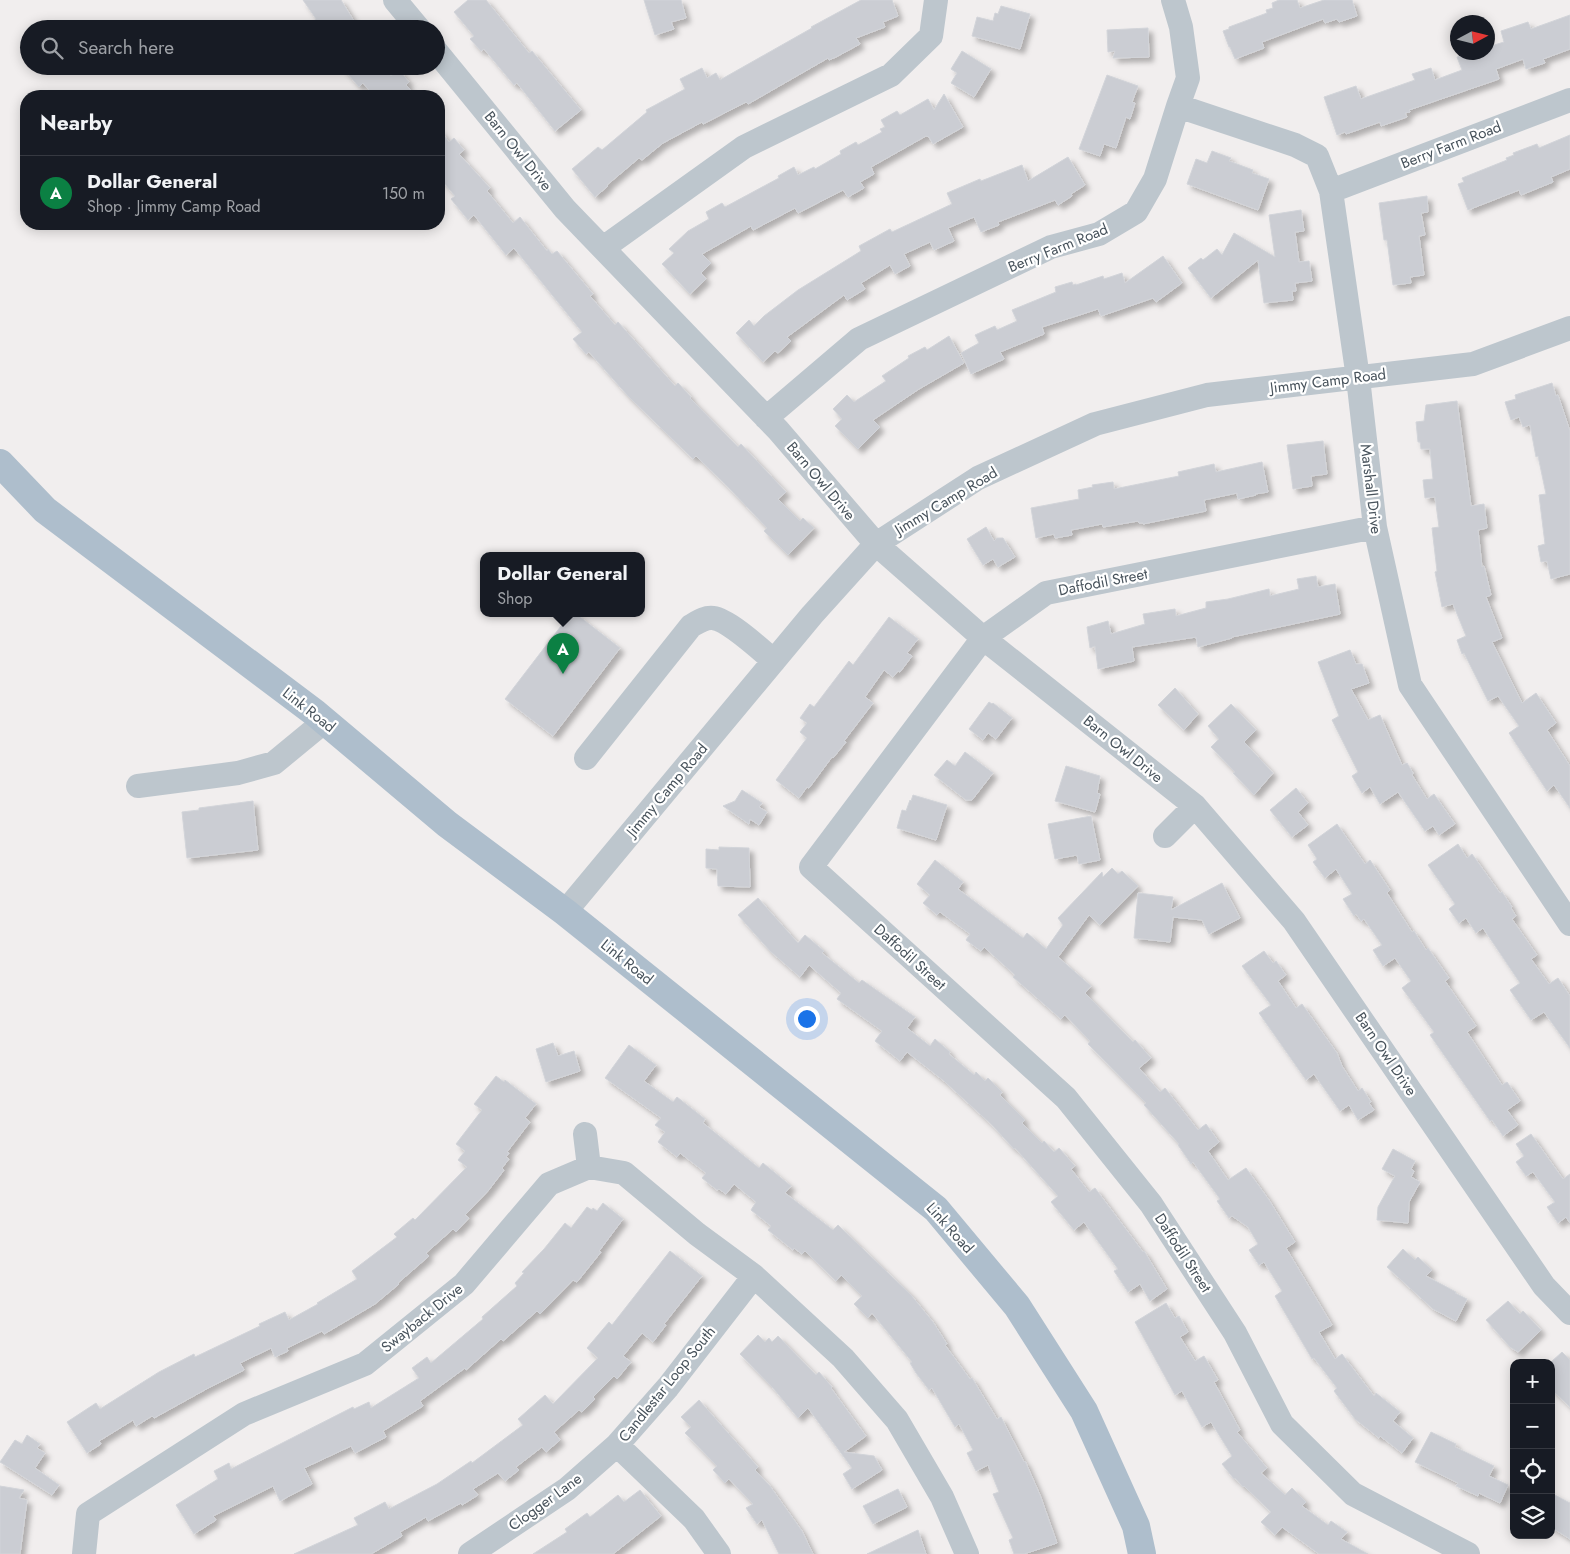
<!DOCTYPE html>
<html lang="en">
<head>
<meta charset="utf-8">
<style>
  :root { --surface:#171b24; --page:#20242c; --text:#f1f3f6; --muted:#9ea1a6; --line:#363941; --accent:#0b8043 }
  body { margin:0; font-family:Jost,sans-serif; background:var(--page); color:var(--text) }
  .controls { position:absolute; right:15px; bottom:15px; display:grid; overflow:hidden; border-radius:10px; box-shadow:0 2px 12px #0003 }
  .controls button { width:45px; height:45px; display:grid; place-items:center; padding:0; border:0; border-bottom:1px solid var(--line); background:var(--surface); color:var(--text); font:25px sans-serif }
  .compass { position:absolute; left:1450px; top:15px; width:45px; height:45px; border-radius:50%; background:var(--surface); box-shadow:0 2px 12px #0003; rotate:83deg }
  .you { position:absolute; left:806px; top:1018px; width:18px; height:18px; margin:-12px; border:4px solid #fff; border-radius:50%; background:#1a73e8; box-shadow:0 0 0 8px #1a73e833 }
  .badge { display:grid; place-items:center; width:32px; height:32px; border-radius:50%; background:var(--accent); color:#fff; font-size:16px; font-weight:700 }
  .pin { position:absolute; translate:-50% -41px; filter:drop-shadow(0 1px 2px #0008) }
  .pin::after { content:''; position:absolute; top:26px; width:18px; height:15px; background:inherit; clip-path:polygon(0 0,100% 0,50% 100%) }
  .popup { position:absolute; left:480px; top:552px; width:165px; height:65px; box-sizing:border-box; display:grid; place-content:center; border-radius:10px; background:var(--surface); filter:drop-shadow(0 1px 4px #0005); font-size:16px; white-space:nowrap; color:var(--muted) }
  .popup b { font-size:19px; color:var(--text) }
  .popup::after { content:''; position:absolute; left:50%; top:100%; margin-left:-10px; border:10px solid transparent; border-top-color:var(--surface) }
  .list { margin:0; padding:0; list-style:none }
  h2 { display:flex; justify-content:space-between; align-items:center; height:65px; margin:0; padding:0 20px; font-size:21px }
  h2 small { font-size:16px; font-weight:400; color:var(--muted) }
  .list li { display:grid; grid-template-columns:32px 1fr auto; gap:15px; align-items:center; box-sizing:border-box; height:75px; padding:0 20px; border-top:1px solid var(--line) }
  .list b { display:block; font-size:19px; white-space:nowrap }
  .list p { margin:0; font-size:16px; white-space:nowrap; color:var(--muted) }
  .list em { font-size:16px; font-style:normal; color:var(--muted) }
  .icon { flex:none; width:28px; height:28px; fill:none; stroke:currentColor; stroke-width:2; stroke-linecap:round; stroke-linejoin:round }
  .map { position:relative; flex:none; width:1570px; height:1554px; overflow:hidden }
  .search { position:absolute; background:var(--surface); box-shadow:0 2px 12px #0003; left:20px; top:20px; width:425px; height:55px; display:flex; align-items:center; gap:12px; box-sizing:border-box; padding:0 18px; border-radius:28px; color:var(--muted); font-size:19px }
  .panel { position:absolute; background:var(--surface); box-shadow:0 2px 12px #0003; left:20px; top:90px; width:425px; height:140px; border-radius:20px }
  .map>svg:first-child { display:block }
  .building { fill:#cbcdd3; stroke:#d2d4d9; filter:url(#shadow) }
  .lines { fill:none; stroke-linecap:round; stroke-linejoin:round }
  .minor { stroke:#bdc6cd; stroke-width:24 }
  .major { stroke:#aebecc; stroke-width:28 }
  .labels { text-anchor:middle; stroke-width:4.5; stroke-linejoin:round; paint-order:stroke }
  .street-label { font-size:15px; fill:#47525b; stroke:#fff }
</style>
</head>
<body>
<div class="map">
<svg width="1570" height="1554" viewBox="0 0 1570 1554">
  <defs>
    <filter id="shadow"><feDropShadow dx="4.5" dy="4.5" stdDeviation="2.5" flood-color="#0004"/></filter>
  </defs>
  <rect width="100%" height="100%" fill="#f1eeee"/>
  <path class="building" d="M303,0H341L359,29H303L316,19Z
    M468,0H486L529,53L532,51L581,110L555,131L517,83L514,85L484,49L481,51L470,39L474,36L454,12Z
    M644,0H681L686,18L671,22L674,29L655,35Z
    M861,0H892L898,16L883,22L885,27L856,38L860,44L836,57L829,60L828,58L748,104L746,102L703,124L702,122L663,143L642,160L639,158L607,185L608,186L595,197L572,169L598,147L602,150L647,112L646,110L685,89L680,79L702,68L707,78L716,73L720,80L812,28L811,27Z
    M1279,0H1297L1300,8L1324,0H1352L1357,16L1339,22L1337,19L1325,23L1323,19L1262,42L1264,48L1235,59L1230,47H1229L1223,31L1229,29V27L1267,13L1266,10L1273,8L1272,3Z
    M1001,6L1030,14L1020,49L972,36L977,17L993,21L995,13L998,14Z
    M1570,15V49L1543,59L1545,63L1526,69L1523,59L1496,69L1499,79L1409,110L1410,112L1405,113L1407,117L1381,126L1380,122L1346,134L1345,132L1337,135L1324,97L1356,86L1361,99L1415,80L1412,74L1431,68L1435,80L1462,70L1457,57L1472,52H1488V47L1504,42L1501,31L1528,22L1531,29Z
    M1148,28L1149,57L1113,58L1115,51L1108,52L1107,30Z
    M962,51L991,69L974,97L951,83L957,73L951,69Z
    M341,66H383L391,76L399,70L409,82L406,85L416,96H374L363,83L359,87Z
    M1107,75L1138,86L1132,102L1135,103L1130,119L1126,117L1116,148L1104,144L1100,156L1079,149Z
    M944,94L963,127L933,144L929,137L926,136L871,167L874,174L860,182L864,188L848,197L843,190L798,213L795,208L753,230L751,226L702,254L711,263L701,273L706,279L690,294L662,264L674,253L669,249L688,231L709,219L706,212L722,203L725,207L779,178L778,176L794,167L798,175L814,167L815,169L841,154L840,151L856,142L858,145L882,132L880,129L885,127L881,120L897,111L900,115L928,99L934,110Z
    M439,129L449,142L454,138L464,150L459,154L490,188L487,191L513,223L520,217L547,251L548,249L552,254L557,251L593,294L590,296L615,325L618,322L675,386L678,383L691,397L690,398L738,447L741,444L786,492L778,499L800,521L803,518L814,528L788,555L764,531L767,528L727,486L696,456L693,459L628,396L589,352L586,354L573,339L582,332L514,248L506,255L474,215L468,220L451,199L455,196L439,177Z
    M1570,135V169L1551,177L1553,182L1521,195L1519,190L1468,210L1458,184L1464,182L1462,178L1507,160L1506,158L1514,155L1513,153L1537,144L1539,148Z
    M1212,151L1231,158L1229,161L1253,170L1252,173L1269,179L1258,210L1187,184L1196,159L1207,163Z
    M1068,157L1085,185L1071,194L1072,196L1058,205L1055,200L998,222L999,225L981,232L974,217L948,228L954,241L934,250L930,242L904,254L910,266L895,274L890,265L861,283L865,289L847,300L844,295L787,337L791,341L778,353L775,351L763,362L736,333L749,320L754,326L764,316L798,290L861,251L859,246L890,229L892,232L952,204L947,193L980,179L981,181L1022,165L1028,181Z
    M1427,196L1428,212L1421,213L1425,235L1419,236L1424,275L1410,277L1411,283L1393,285L1387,240H1384L1379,203Z
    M1301,210L1304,231L1295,232L1299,262L1309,261L1312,281L1295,283L1296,291H1292L1293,300L1264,303L1258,260L1211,298L1188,268L1201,258L1203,260L1217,249L1222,255L1234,233L1275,257L1269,215Z
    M1163,256L1182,283L1156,302L1153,298L1101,316L1098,309L1042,327L1044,334L1000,352L1004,359L971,374L961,353L979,343L975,335L995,326L997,330L1017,321L1012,310L1056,292L1055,287L1072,282L1073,285L1076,284V285L1103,276L1104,279L1122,273L1125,283Z
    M949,336L964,363L919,389L873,420L880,427L858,449L835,426L842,419L833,409L847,395L854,402L886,381L882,376L909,358L908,356L925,347L927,350Z
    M1552,383L1556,396L1558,395L1570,431V574L1551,579L1547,561L1541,562L1538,546L1545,544L1539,495L1546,494L1538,456L1536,457L1530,425L1523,427L1519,417L1511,420L1505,402L1516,399L1515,395Z
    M1457,401L1471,506L1484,504L1487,528L1478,530L1482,567L1484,566L1491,595L1486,597L1502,638L1492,642L1522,703L1536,693L1556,723L1547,730L1570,766V808L1554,785L1547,791L1534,771L1509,733L1519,726L1498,696L1488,701L1464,653L1462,654L1457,640L1466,636L1453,604L1442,607L1435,572L1437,571L1432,528L1439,527L1435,497L1425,498L1423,480L1433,479L1430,449H1421L1420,442H1418L1416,422L1424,421L1426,405Z
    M1323,441L1327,474L1311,476L1312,486L1293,489L1287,445Z
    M1262,462L1268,492L1255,494L1256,495L1238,499L1237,493L1204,500L1206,511L1143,524V523H1139L1138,521L1103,527L1102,524L1071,530L1072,535L1055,538L1054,534L1036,538L1031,508L1079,499L1078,490L1093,487L1092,485L1113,482L1114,489L1179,476L1178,472L1214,464L1216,472Z
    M986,527L994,541L997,538H1003L1015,557L998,567L993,559L983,565L967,539Z
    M1316,576L1318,587L1335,584L1340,614L1232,637V638L1198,647L1196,637L1132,647L1134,661L1098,669L1095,646L1090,648L1087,627L1108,621L1111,634L1145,624L1143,614L1175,609L1176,616L1206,608V602L1228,599L1269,589L1270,596L1299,589L1297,579Z
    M571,613H575L620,648L553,736L505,699Z
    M889,617L918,639L907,653L912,656L900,672L898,671L893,677L884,670L865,697L873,703L844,741L846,742L833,758L832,757L809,788L807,787L799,798L776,780L807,738L800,732L807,723L800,718L810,704L814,707L849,661L853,665Z
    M1350,650L1356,664H1362L1369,683L1351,689L1368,720L1380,715L1402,765L1407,763L1413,773L1412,775L1427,799L1434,794L1455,824L1439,835L1433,826L1425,831L1398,792L1380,804L1370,787L1362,793L1352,776L1358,772L1332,720L1339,716L1318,662Z
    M1175,688L1198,714L1184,730L1158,705Z
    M989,702L992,704L993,703L1012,718L996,739L988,733L983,740L969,729Z
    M1231,704L1256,730L1244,742L1273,773L1254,795L1233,773L1235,772L1211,747L1219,739L1208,726Z
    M965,752L993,773L972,800H966L934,775L947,760L955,766Z
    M1066,766L1100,776L1097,793L1100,794L1095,812L1055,801Z
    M1296,788L1308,803L1298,812L1308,825L1292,837L1270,810Z
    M742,790L762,803L759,807L767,812L759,825L750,819L749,824L723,806L735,801Z
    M913,795L947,805L936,840L897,828L902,810L906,811L910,800L911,801Z
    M253,801L258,850L187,858L182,812L199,810V808Z
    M1091,816L1100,860L1079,864L1077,855L1055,859L1048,824Z
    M1337,824L1365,864L1370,860L1390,890L1387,893L1412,932L1414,931L1426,950L1428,948L1449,978L1445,981L1476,1026L1467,1032L1502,1085L1507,1082L1520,1101L1507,1110L1518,1125L1503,1136L1492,1120L1490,1121L1430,1035L1434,1032L1402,988L1411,981L1395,958L1383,966L1373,950L1382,945L1364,919L1361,921L1356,914L1354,916L1343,899L1352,894L1336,869L1325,878L1313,862L1317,859L1308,845Z
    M1458,844L1467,858L1472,854L1500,893L1502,892L1512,907L1511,908L1516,916L1512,919L1537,955L1531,959L1549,984L1558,978L1570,996V1048L1544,1012L1531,1020L1510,990L1520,983L1483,928L1476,933L1466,918L1459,923L1449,909L1455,904L1428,865Z
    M719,847L749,848L750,887L718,886L717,869L706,868V849L719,850Z
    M935,860L963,882L958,889L1023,938L1027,933L1046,949L1063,925L1058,918L1102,872L1103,877L1112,868L1118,874L1122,871L1138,886L1100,925L1089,915L1058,957L1091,986L1085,993L1133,1042L1135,1040L1151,1058L1139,1068L1160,1092L1165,1088L1198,1130L1206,1124L1219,1142L1208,1151L1228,1180L1246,1168L1269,1200L1295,1242L1286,1248L1332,1325L1319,1332L1335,1359L1342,1354L1374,1396L1376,1393L1400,1412L1393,1421L1413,1438L1402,1453L1380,1436L1379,1438L1355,1419L1334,1391L1337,1388L1314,1358L1312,1359L1275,1296L1282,1291L1264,1262L1259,1265L1249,1250L1258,1244L1248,1227L1232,1216L1229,1218L1217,1201L1220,1199L1193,1162L1191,1164L1178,1145L1179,1144L1144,1105L1146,1103L1088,1044L1090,1041L1065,1015L1061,1019L1013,977L1015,975L984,947L981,951L966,940L970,934L940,912L937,915L923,903L930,895L917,884Z
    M1222,883L1240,918L1209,934L1202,920L1173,917L1170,942L1134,938L1138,893L1173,897L1171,910Z
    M758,898L798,943L805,935L824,951L822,953L859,983L862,980L915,1017L907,1028L930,1046L935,1039L950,1052L949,1054L974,1075L976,1072L985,1081L988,1078L1002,1092L1000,1095L1025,1120L1022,1123L1042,1143L1044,1141L1054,1152L1059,1148L1075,1166L1071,1169L1089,1192L1095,1188L1143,1252L1144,1251L1167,1289L1150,1301L1140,1284L1128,1292L1114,1271L1118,1269L1084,1222L1074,1230L1051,1202L1058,1196L1015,1148L1014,1149L992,1125L944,1081L907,1052L900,1061L875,1041L882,1031L837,999L841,993L809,965L800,977L770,951L738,915Z
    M1264,951L1273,963L1276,961L1286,975L1278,981L1296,1008L1302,1004L1337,1053L1342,1066L1358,1091L1362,1088L1371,1102L1369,1103L1374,1110L1358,1120L1349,1105L1340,1111L1314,1074L1306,1080L1259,1013L1271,1005L1242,966Z
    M553,1043L558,1056L574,1051L580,1071L546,1082L536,1049Z
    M629,1045L656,1065L644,1081L673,1102L677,1097L705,1119L703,1123L759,1168L763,1163L791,1186L785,1193L833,1230L838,1225L911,1295L933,1322L947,1344L945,1345L970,1379L972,1378L997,1419L1001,1417L1024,1462L1025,1461L1040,1495L1057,1543L1024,1554H1014L1009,1540L1013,1538L993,1494L999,1492L988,1465L976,1471L967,1453L973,1450L959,1424L955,1427L932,1388L929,1390L916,1373L910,1363L912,1362L872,1313L868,1318L854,1304L862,1296L841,1275L836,1281L805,1251L802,1254L794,1248L793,1250L768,1230L771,1226L751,1210L756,1202L734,1184L726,1194L719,1189L717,1190L702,1178L706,1173L680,1153L677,1157L658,1142L665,1132L655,1125L661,1118L605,1078Z
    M496,1076L504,1082L505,1080L536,1104L525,1118L530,1122L507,1152L509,1153L506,1157L509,1159L502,1168L504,1170L488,1191L465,1215L469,1218L456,1232L453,1229L426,1253L429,1256L398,1283L399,1284L375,1304L324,1334L322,1331L287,1348L288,1351L275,1357L271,1348L240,1363L244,1370L210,1387L154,1418L152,1416L136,1426L133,1420L99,1441L101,1444L87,1453L67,1422L96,1403L100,1409L159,1372L194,1354L195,1357L260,1326L259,1324L285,1312L289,1320L318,1304L317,1303L357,1279L352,1271L397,1237L394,1234L413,1218L415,1220L467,1167L458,1160L465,1151L456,1144L482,1110L474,1104Z
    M1531,1134L1563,1179L1570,1174V1223L1566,1217L1558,1223L1547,1207L1555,1202L1533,1172L1526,1176L1516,1162L1524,1156L1516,1144Z
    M1393,1149L1415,1161L1411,1169L1414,1171L1411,1177L1420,1182L1409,1202L1408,1223L1377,1220L1378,1207L1395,1176L1382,1169Z
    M603,1203L623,1219L599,1251L601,1252L577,1282L573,1280L540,1314L537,1311L503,1341L501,1339L466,1370L465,1368L420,1401L423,1406L383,1431L386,1437L355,1453L351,1446L304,1468L312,1484L280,1501L273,1486L213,1516L216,1520L194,1534L176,1505L218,1479L214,1471L229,1463L231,1469L353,1407L354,1409L369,1402L371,1408L419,1378L412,1368L427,1357L431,1363L483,1319L482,1317L517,1286L515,1283L524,1273L522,1272L544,1249L565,1223L571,1228L587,1207L592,1210L593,1208L597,1211Z
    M1403,1249L1415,1260L1418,1257L1432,1270L1426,1276L1456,1292L1455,1293L1467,1299L1456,1321L1433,1309L1387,1267Z
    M670,1251L702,1276L664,1324L666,1325L653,1342L642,1333L623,1356L631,1362L617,1379L614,1376L593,1397L595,1399L582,1412L579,1410L554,1432L560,1440L546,1452L542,1447L516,1467L519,1470L505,1481L498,1473L473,1489L478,1495L462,1505L461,1503L428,1521L426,1517L400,1532L402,1536L371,1554H294L358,1525L354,1518L385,1502L389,1509L437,1484L471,1461L472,1463L523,1425L518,1419L545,1395L553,1404L598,1358L587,1348L609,1322L612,1325Z
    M1508,1301L1520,1314L1523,1311L1541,1330L1518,1352L1510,1347L1486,1320Z
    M1166,1303L1175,1318L1179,1316L1188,1332L1180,1337L1195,1361L1204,1356L1218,1380L1214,1382L1240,1430L1237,1432L1267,1468L1261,1473L1285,1495L1292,1488L1306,1502L1302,1506L1328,1525L1331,1521L1347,1532L1341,1539L1368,1554H1319L1282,1527L1275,1535L1261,1522L1271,1512L1244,1486L1243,1487L1235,1478L1234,1479L1222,1464L1232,1456L1211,1422L1202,1427L1182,1391L1175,1395L1135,1322Z
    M758,1335L765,1342L769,1338L772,1342L778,1336L816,1375L819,1372L832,1387L831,1388L866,1436L844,1452L874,1456L882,1470L852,1489L843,1474L852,1468L808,1408L798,1418L773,1388L740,1354Z
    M1562,1352L1570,1360V1407L1551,1389V1362Z
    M699,1400L758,1467L755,1470L770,1486L802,1531L813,1554H779L762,1520L757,1524L746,1508L753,1504L729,1479L725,1483L713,1470L717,1466L685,1433L691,1427L681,1417Z
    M1431,1432L1456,1444L1455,1447L1494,1466L1489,1476L1508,1485L1500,1503L1479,1493L1478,1496L1456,1486L1458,1483L1415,1462Z
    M27,1435L40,1444L37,1448L45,1453L35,1468L59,1485L52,1495L0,1462L15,1440L22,1444Z
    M0,1486L24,1490L19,1498L27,1500L20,1554H0Z
    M898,1489L907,1507L873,1524L863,1506Z
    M640,1490L661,1516L613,1554H533L567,1532L565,1529L587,1513L590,1517L618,1495L624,1502Z
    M1551,1493L1570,1503V1539L1551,1527Z
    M918,1530L926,1554H867Z"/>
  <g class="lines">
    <path class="minor" d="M395,0L419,29
      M436,51L565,209L778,430L876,544L983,638L1195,806L1294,921L1544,1286L1570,1313
      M1178,106L1295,145L1317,156L1331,191L1358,378L1375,527L1410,685L1570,924
      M1331,191L1570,100
      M603,248L744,147L891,75L931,36L936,0
      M766,418L859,339L1051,247L1099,234L1136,212L1155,179L1178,106L1188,78L1181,27L1173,0
      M1375,527L1046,593L983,638L811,867L1066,1098L1151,1204L1235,1333L1282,1424L1353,1494L1468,1554
      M586,758L691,626C698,622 705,617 713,618C729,620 761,650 774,661
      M138,786L238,773L274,763L325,721
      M1165,836L1195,806
      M565,912L812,615L876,544L978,478L1095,424L1207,395L1473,364L1570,328
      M585,1134L589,1167
      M84,1554L88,1514L244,1414L365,1364L464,1284L549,1184L589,1167L624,1173L697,1234L754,1276L843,1358L897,1420L942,1497L967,1554
      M470,1554L567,1489L617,1445
      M719,1554L694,1519L617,1445L668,1387L754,1276"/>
    <path class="major" d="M0,463L45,510L315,713L447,824L565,912L936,1209L1017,1306L1084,1411L1136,1526L1142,1554"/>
  </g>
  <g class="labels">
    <g class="street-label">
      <text transform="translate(1451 145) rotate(-21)" y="5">Berry Farm Road</text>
      <text transform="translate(518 151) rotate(51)" y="5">Barn Owl Drive</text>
      <text transform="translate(1058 248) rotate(-22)" y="5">Berry Farm Road</text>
      <text transform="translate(1328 381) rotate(-7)" y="5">Jimmy Camp Road</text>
      <text transform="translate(821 481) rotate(50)" y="5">Barn Owl Drive</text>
      <text transform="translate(1371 489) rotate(83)" y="5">Marshall Drive</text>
      <text transform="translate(946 501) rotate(-31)" y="5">Jimmy Camp Road</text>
      <text transform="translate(1103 582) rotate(-11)" y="5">Daffodil Street</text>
      <text transform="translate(309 710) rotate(38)" y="5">Link Road</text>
      <text transform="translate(1123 749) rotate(39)" y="5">Barn Owl Drive</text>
      <text transform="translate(667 790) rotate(-50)" y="5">Jimmy Camp Road</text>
      <text transform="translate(910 957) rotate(42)" y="5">Daffodil Street</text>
      <text transform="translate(627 962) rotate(39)" y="5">Link Road</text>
      <text transform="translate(1386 1054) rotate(56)" y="5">Barn Owl Drive</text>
      <text transform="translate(950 1228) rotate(48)" y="5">Link Road</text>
      <text transform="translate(1183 1253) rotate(57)" y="5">Daffodil Street</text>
      <text transform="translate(422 1318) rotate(-39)" y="5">Swayback Drive</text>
      <text transform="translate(667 1384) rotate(-51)" y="5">Candlestar Loop South</text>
      <text transform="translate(545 1502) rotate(-36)" y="5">Clogger Lane</text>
    </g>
  </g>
</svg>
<div class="controls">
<button>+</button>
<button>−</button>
<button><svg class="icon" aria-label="locate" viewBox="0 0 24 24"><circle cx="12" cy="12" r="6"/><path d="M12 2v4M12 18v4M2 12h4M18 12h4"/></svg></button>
<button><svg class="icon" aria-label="layers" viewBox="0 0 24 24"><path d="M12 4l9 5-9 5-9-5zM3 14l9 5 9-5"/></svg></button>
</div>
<svg class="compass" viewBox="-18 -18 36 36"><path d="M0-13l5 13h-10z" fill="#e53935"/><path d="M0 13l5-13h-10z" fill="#9ea1a6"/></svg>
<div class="you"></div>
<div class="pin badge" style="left:563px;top:674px">A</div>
<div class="popup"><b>Dollar General</b>Shop</div>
<div class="search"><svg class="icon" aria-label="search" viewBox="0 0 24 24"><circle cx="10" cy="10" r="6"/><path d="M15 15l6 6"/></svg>Search here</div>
<section class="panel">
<h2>Nearby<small></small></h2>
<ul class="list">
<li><span class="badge">A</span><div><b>Dollar General</b><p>Shop · Jimmy Camp Road</p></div><em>150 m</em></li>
</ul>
</section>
</div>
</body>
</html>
